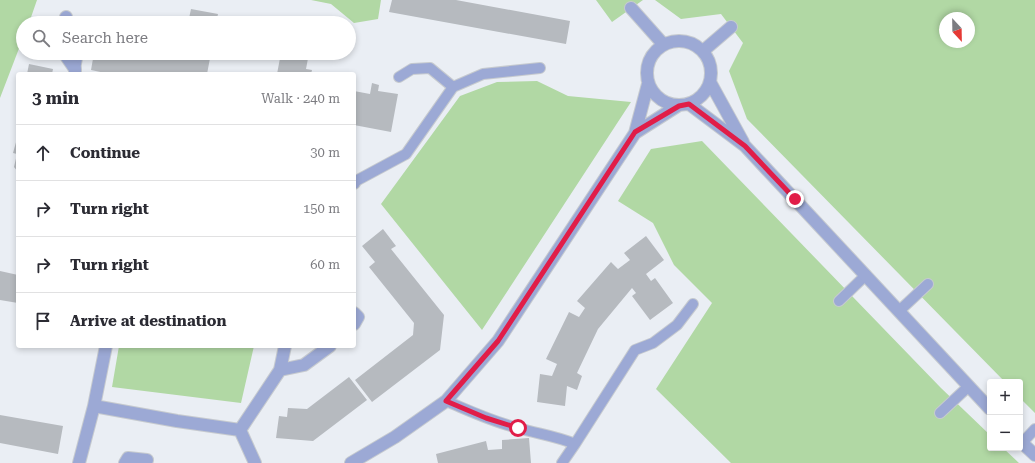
<!DOCTYPE html>
<html lang="en">
<head>
<meta charset="utf-8">
<style>
  :root { --surface:#fff; --page:#f7f7f7; --text:#2b2b33; --muted:#7c7c81; --line:#e1e1e2 }
  body { margin:0; font-family:"Roboto Serif",serif; background:var(--page); color:var(--text) }
  .controls { position:absolute; right:12px; bottom:12px; display:grid; overflow:hidden; border-radius:4px; box-shadow:0 2px 6px #0003 }
  .controls button { width:36px; height:36px; display:grid; place-items:center; padding:0; border:0; border-bottom:1px solid var(--line); background:var(--surface); color:var(--text); font:20px sans-serif }
  .compass { position:absolute; left:939px; top:12px; width:36px; height:36px; border-radius:50%; background:var(--surface); box-shadow:0 2px 6px #0003; rotate:158deg }
  .stop { position:absolute; width:12px; height:12px; margin:-9px; border:3px solid #e11d48; border-radius:50%; background:#fff }
  .stop.end { background:#e11d48; border-color:#fff; box-shadow:0 1px 4px #0008 }
  .list { margin:0; padding:0; list-style:none }
  h2 { display:flex; justify-content:space-between; align-items:center; height:52px; margin:0; padding:0 16px; font-size:17px }
  h2 small { font-size:13px; font-weight:400; color:var(--muted) }
  .list li { display:grid; grid-template-columns:26px 1fr auto; gap:12px; align-items:center; box-sizing:border-box; height:56px; padding:0 16px; border-top:1px solid var(--line) }
  .list b { display:block; font-size:15px; white-space:nowrap }
  .list em { font-size:13px; font-style:normal; color:var(--muted) }
  .icon { flex:none; width:22px; height:22px; fill:none; stroke:currentColor; stroke-width:2; stroke-linecap:round; stroke-linejoin:round }
  .map { position:relative; flex:none; width:1035px; height:463px; overflow:hidden }
  .search { position:absolute; background:var(--surface); box-shadow:0 2px 6px #0003; left:16px; top:16px; width:340px; height:44px; display:flex; align-items:center; gap:10px; box-sizing:border-box; padding:0 14px; border-radius:22px; color:var(--muted); font-size:15px }
  .panel { position:absolute; background:var(--surface); box-shadow:0 2px 6px #0003; left:16px; top:72px; width:340px; height:276px; border-radius:4px }
  .map>svg:first-child { display:block }
  .green { fill:#b1d8a4; fill-rule:evenodd }
  .building { fill:#b6babf }
  .lines { fill:none; stroke-linecap:round; stroke-linejoin:round }
  .lane-casing { stroke:#c6cacf; stroke-width:12 }
  .street-casing { stroke:#c6cacf; stroke-width:14 }
  .lane { stroke:#9ca9d5; stroke-width:10 }
  .street { stroke:#9ca9d5; stroke-width:12 }
  .route { stroke:#e11d48; stroke-width:5 }
</style>
</head>
<body>
<div class="map">
<svg width="1035" height="463" viewBox="0 0 1035 463">
  <rect width="100%" height="100%" fill="#eaeef4"/>
  <path class="green" d="M0,0H37L29,23H23V38L0,98Z
    M311,0H381L378,19L354,23L331,4Z
    M596,0H643L612,22Z
    M655,0H1035V413L1020,398V382H1005L747,119L729,71L743,43L721,14L681,19ZM945,18H969V42H945Z
    M537,81L568,96L631,102L482,330L381,204L460,96L497,82Z
    M702,141L941,388L990,435V448H1003L1019,463H731L656,389L712,303L674,265L653,223L618,201L651,149Z
    M119,346H254L241,403L112,387Z"/>
  <path class="building" d="M392,0H456L570,21L566,44L389,12Z
    M191,9L218,14L216,23H188Z
    M94,53H211L207,74H110L91,70Z
    M281,53H309L306,69L312,70L311,74H277Z
    M29,64L53,69L52,74H27Z
    M372,83L379,85L378,91L398,94L391,132L354,125V91L370,94Z
    M18,135V172L14,167L17,154L13,153Z
    M383,229L396,246L391,249L444,315L440,350L372,402L355,380L413,335L414,323L369,267L375,262L362,246Z
    M646,236L664,260L646,274L651,281L655,278L673,303L650,320L632,296L636,293L632,288L598,329L577,373L582,376L577,390L567,386L565,406L537,402L540,374L552,376L557,364L546,359L569,312L579,317L585,308L577,301L611,262L618,269L630,260L624,253Z
    M0,271L18,275V303L0,300Z
    M349,377L367,400L313,441L276,438L279,416L287,417L288,408L307,409Z
    M0,415L63,426L58,454L0,443Z
    M529,438L531,463H438L436,454L486,441L488,450L502,449V440Z"/>
  <g class="lines">
    <defs>
      <path id="lane" d="M75,69L78,53
        M399,77L412,69L430,68L453,87
        M354,182L406,154L453,87L483,74L540,68
        M839,301L866,275
        M899,311L928,284
        M446,401C470,411 493,422 518,428C538,434 556,436 575,444L562,463
        M940,413L969,386
        M1022,443L1035,429
        M575,444L635,350L653,343L677,325L693,304"/>
      <path id="street" d="M631,8L663,44
        M64,23L66,17
        M647 73a32 32 0 1 1 64 0a32 32 0 1 1-64 0Z
        M703,51L731,27
        M64,53L75,69V74
        M710,82L743,142
        M689,104L745,146L990,409
        M635,133L679,105
        M354,182V183
        M354,313L358,317L354,324
        M280,370L304,365L330,346
        M94,406L106,346
        M1020,441L1035,455
        M79,463L94,406L177,421L240,430
        M125,463L128,458L147,460
        M255,463L240,430L280,370L285,346
        M351,463L395,437L446,401L498,341L635,133L648,84"/>
    </defs>
    <use href="#lane" class="lane-casing"/>
    <use href="#street" class="street-casing"/>
    <use href="#lane" class="lane"/>
    <use href="#street" class="street"/>
  </g>
  <g class="lines">
    <path class="route" d="M518,428L486,418L446,401L498,341L635,132L679,106L689,104L745,146L795,199"/>
  </g>
</svg>
<div class="controls">
<button>+</button>
<button>−</button>
</div>
<svg class="compass" viewBox="-18 -18 36 36"><path d="M0-13l5 13h-10z" fill="#e53935"/><path d="M0 13l5-13h-10z" fill="#7c7c81"/></svg>
<div class="stop" style="left:518px;top:428px"></div>
<div class="stop end" style="left:795px;top:199px"></div>
<div class="search"><svg class="icon" aria-label="search" viewBox="0 0 24 24"><circle cx="10" cy="10" r="6"/><path d="M15 15l6 6"/></svg>Search here</div>
<section class="panel">
<h2>3 min<small>Walk · 240 m</small></h2>
<ul class="list">
<li><svg class="icon" aria-label="ahead" viewBox="0 0 24 24"><path d="M12 20V5M6 11l6-6 6 6"/></svg><div><b>Continue</b></div><em>30 m</em></li>
<li><svg class="icon" aria-label="right" viewBox="0 0 24 24"><path d="M7 20v-9h11M14 6l5 5-5 5"/></svg><div><b>Turn right</b></div><em>150 m</em></li>
<li><svg class="icon" aria-label="right" viewBox="0 0 24 24"><path d="M7 20v-9h11M14 6l5 5-5 5"/></svg><div><b>Turn right</b></div><em>60 m</em></li>
<li><svg class="icon" aria-label="arrive" viewBox="0 0 24 24"><path d="M6 21V4h12l-3 4 3 4H6"/></svg><div><b>Arrive at destination</b></div></li>
</ul>
</section>
</div>
</body>
</html>
